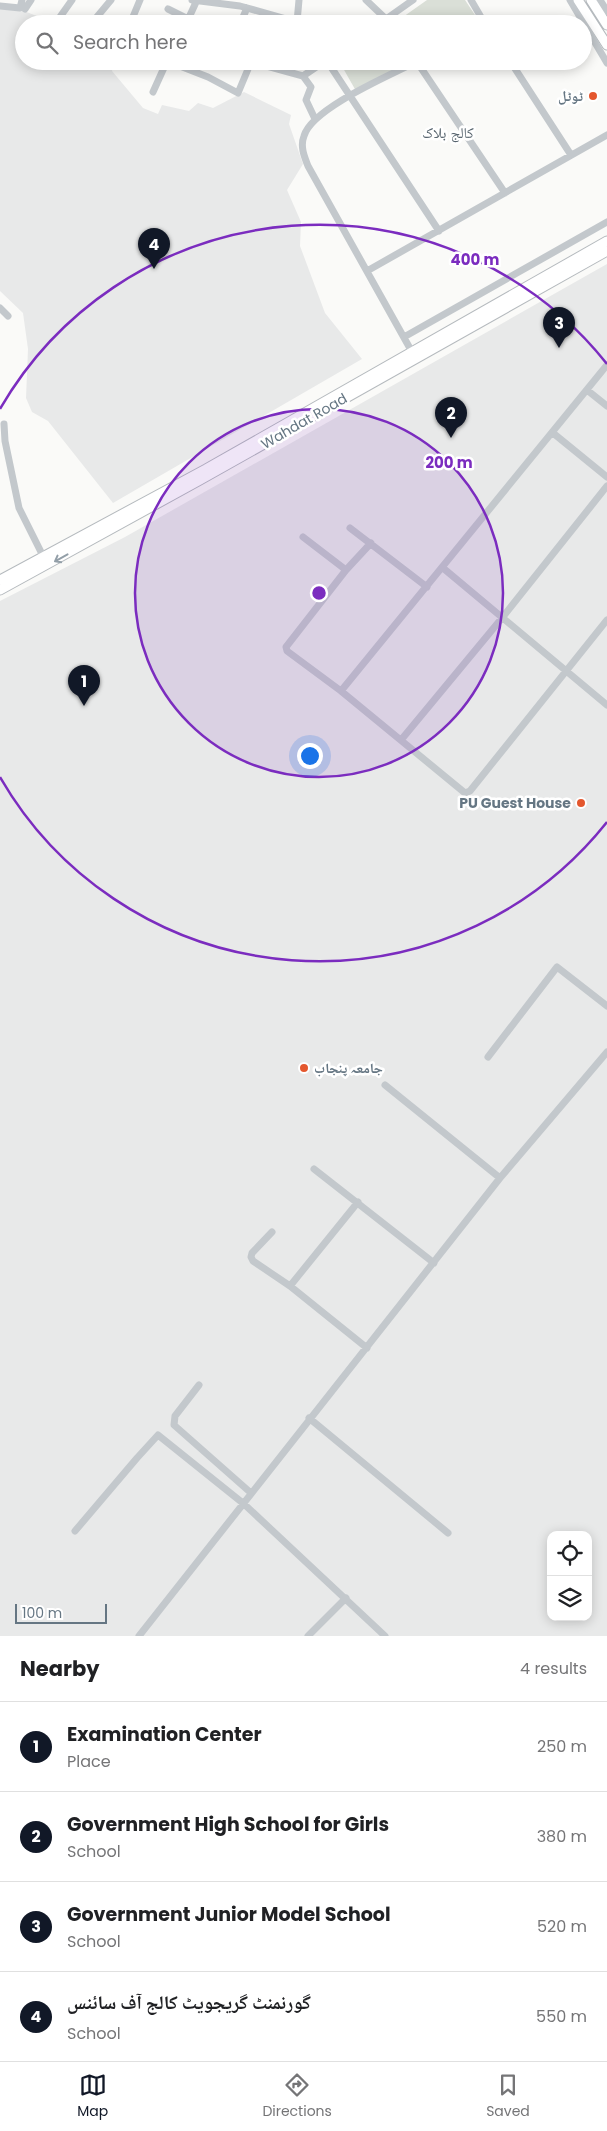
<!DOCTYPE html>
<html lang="en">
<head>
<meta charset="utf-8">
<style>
  :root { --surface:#fff; --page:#f2f2f2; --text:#202124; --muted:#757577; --line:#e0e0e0; --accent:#111827 }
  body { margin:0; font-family:Poppins,"Noto Naskh Arabic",sans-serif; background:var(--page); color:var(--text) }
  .controls { position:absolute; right:15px; bottom:15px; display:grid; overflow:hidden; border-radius:10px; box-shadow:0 2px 12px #0003 }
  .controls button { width:45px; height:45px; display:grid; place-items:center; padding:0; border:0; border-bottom:1px solid var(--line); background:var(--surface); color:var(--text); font:25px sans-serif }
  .scale { position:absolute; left:15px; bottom:12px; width:92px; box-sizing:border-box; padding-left:5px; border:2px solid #657683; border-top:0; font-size:14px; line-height:18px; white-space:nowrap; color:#657683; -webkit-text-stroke:4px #fff; paint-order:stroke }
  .you { position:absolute; left:309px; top:755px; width:18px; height:18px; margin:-12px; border:4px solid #fff; border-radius:50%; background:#1a73e8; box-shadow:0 0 0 8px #1a73e833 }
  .badge { display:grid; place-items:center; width:32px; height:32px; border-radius:50%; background:var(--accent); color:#fff; font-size:16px; font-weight:700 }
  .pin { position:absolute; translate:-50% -41px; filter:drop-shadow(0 1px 2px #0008) }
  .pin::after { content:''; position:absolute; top:26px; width:18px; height:15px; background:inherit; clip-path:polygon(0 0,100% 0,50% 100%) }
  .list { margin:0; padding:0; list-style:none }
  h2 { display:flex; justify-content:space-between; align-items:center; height:65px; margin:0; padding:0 20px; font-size:21px }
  h2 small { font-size:16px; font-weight:400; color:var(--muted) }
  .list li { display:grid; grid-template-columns:32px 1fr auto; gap:15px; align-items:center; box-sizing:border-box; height:90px; padding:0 20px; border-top:1px solid var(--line) }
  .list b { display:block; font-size:19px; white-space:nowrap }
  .list p { margin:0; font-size:16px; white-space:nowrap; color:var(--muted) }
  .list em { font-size:16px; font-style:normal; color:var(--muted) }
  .icon { flex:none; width:28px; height:28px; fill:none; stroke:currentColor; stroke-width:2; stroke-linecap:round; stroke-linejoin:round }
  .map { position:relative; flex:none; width:607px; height:1636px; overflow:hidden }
  .search { position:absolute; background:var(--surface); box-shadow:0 2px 12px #0003; left:15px; right:15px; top:15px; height:55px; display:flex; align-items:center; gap:12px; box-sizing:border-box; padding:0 18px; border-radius:28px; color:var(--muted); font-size:19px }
  .sheet { height:425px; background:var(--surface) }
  nav { display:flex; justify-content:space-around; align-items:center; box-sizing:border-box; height:70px; border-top:1px solid var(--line); background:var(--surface); font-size:14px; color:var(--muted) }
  nav a { display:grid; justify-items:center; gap:2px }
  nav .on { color:var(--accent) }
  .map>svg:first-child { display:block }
  .built { fill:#e8e9e9; fill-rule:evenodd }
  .green { fill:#dadfd7 }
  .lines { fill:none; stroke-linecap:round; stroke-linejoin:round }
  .major-casing { stroke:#b5babe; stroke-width:11 }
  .minor { stroke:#c3c8cc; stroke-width:7 }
  .major { stroke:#fff; stroke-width:9 }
  .oneway { stroke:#939fa8 }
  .ring { fill:none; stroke:#7b2cbf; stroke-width:2.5 }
  .poi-dot { fill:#e4572e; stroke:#fff; stroke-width:2 }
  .labels { text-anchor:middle; stroke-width:5; stroke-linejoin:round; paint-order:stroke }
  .poi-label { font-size:14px; font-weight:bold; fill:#657683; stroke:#fff; text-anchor:end }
  .street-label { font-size:14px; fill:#657683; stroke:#fff }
  .neighbourhood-label { font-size:15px; fill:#57646e; stroke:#fff }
  .centre { fill:#7b2cbf; stroke:#fff; stroke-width:2.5 }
  .ring-label { font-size:15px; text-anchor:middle; font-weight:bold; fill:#7b2cbf; stroke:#fff; stroke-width:5; stroke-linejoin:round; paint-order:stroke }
</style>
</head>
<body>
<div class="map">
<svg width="607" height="1636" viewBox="0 0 607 1636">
  <rect width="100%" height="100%" fill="#fafaf8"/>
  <path class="built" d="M0,7L24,11L57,24H24V61H115L112,71L143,108L158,114L162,105L189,111L198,103L213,108L244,92L291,115L289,124L303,164L287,190L301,222L300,246L325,313L362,359L113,503L48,421L32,412L26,398L28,349L23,313L0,291Z
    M607,264V1636H0V601L125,537ZM551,1535H588V1617H551Z"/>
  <path class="green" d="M427,0H465L479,21L474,24H393Z
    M339,61H408L356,91Z"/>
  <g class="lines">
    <defs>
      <path id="major" d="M578,0L607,45
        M591,0L607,25
        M0,580L206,469L607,241
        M0,590L200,480L607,251"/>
    </defs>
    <use href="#major" class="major-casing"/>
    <path class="minor" d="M192,0L240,6L304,24
      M366,0L386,19
      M471,0L485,24
      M570,0L607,63
      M600,0L607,11
      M0,6L20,8L22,0
      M25,9L31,0
      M168,9L188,19
      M297,22L299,0
      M55,24L72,0
      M91,24L111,0
      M130,24L140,0
      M186,24L197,0
      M240,24L247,8
      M379,24L413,0
      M167,61L208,77L238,93L251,62
      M248,61L303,76L311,87L306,100L315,119
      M327,61L439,231
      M510,61L571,155
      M417,62L505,193
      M303,76L325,61
      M153,92L167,61
      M367,271L607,135
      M0,308L8,316
      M404,337L607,222
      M412,352L308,166C304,156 300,146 304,136C312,108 391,75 418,61
      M587,390L607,406
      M4,424L5,441L19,508L44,558
      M553,433L607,477
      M350,528L427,587
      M303,537L346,570
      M371,543L346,570L286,647L287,651L341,691L607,365
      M443,568L607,705
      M341,691L465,793L470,791L607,620
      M401,740L502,618L607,486
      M488,1057L557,967L607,1006
      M385,1085L500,1178
      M314,1169L434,1263
      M272,1232L252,1253L251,1257L253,1261L290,1286L367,1348
      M290,1286L358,1202
      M199,1385L175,1416L174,1425L251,1493
      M309,1418L448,1533
      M75,1531L137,1458L158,1435L244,1504L385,1636
      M139,1636L500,1178L607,1052
      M308,1636L346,1598"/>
    <use href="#major" class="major"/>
  </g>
  <defs><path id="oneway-shaft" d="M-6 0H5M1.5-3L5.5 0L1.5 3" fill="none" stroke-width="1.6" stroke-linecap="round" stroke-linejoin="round" transform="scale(1.25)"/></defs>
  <use class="oneway" href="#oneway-shaft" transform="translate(61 558) rotate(151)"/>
  <circle cx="319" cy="593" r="184" fill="#7b2cbf" fill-opacity=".12"/>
  <g class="ring">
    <circle cx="319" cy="593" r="184"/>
    <path d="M607 822A368 368 0 0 1 0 777M0 409A368 368 0 0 1 607 364"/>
  </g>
  <g class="poi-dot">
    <circle cx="593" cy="96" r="5"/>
    <circle cx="581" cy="803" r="5"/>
    <circle cx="304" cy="1068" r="5"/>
  </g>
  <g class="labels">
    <g class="poi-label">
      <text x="583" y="101">ٹوٹل</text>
      <text x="571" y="808">PU Guest House</text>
      <text x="314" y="1073" text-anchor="start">جامعہ پنجاب</text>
    </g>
    <g class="street-label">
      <text transform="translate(304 421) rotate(-30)" y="5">Wahdat Road</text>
    </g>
    <g class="neighbourhood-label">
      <text x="448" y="138">کالج بلاک</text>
    </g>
  </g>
  <circle cx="319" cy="593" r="8" class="centre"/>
  <g class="ring-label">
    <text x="475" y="265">400 m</text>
    <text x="449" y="468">200 m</text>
  </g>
</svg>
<div class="controls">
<button><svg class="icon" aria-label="locate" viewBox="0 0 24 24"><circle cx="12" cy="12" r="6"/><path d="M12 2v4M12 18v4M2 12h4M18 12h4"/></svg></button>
<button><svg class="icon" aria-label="layers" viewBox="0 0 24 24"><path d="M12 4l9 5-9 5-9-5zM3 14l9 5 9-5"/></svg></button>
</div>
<div class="scale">100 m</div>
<div class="you"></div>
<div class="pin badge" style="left:84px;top:706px">1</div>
<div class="pin badge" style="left:451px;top:438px">2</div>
<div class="pin badge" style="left:559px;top:348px">3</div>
<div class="pin badge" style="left:154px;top:269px">4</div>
<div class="search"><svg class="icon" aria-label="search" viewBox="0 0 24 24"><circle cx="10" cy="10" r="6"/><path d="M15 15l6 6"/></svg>Search here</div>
</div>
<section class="sheet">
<h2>Nearby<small>4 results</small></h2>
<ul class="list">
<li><span class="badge">1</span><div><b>Examination Center</b><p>Place</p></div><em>250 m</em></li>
<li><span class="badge">2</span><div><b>Government High School for Girls</b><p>School</p></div><em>380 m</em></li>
<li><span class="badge">3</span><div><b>Government Junior Model School</b><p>School</p></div><em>520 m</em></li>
<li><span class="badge">4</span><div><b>گورنمنٹ گریجویٹ کالج آف سائنس</b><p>School</p></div><em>550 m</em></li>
</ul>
</section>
<nav>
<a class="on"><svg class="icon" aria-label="map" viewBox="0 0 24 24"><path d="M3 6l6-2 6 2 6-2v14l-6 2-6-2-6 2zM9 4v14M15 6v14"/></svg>Map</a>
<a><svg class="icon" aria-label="directions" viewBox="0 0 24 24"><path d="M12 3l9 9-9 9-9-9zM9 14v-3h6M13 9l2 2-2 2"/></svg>Directions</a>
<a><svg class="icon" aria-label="saved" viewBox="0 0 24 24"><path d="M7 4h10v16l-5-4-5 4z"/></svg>Saved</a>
</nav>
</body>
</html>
